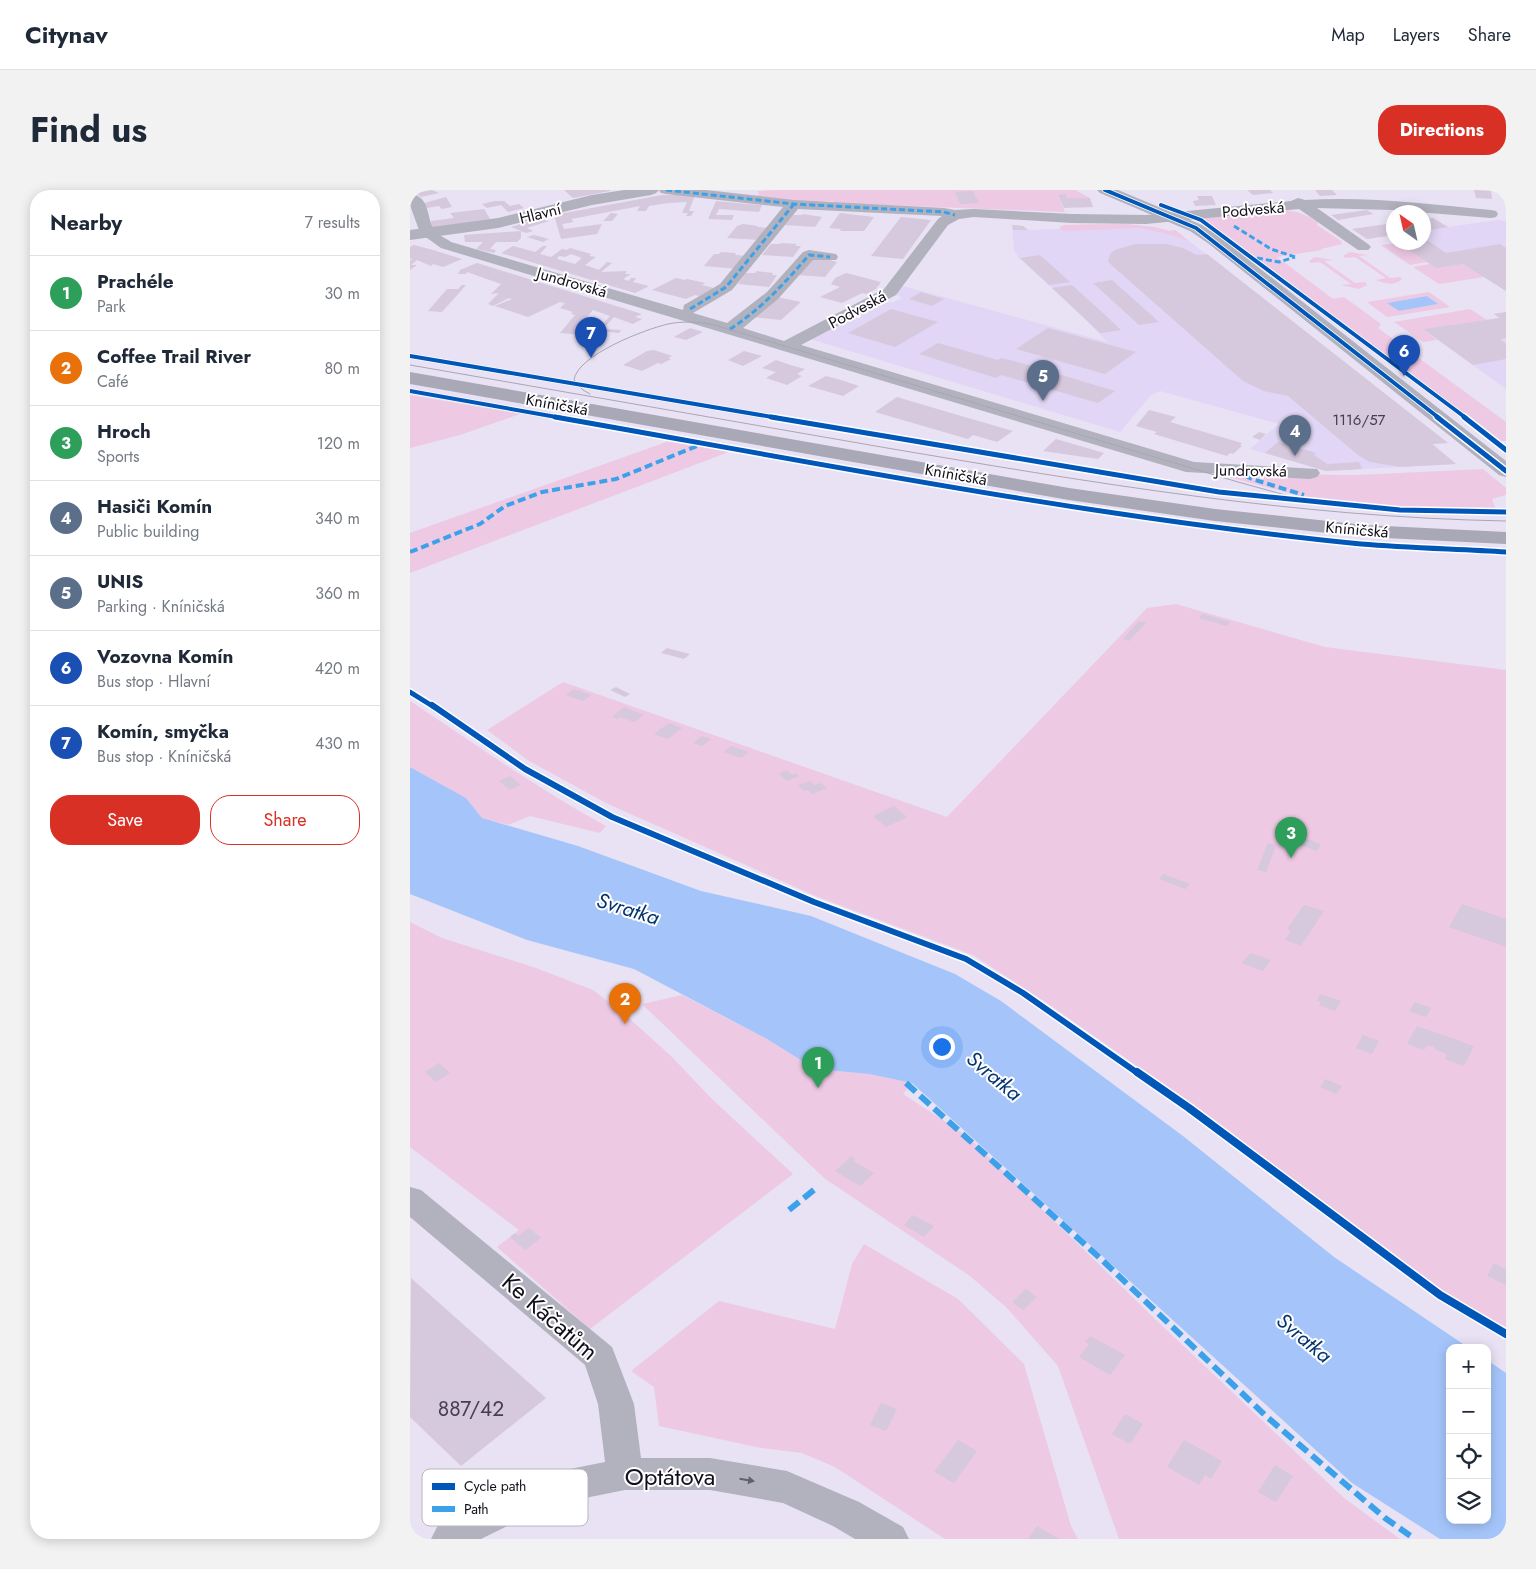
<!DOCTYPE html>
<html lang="en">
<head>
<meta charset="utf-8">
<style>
  :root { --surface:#fff; --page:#f2f2f3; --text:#1f2937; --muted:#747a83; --line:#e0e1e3; --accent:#d93025 }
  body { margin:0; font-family:Jost,sans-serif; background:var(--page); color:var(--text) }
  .controls { position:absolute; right:15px; bottom:15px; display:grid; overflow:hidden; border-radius:10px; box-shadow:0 2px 12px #0003 }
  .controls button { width:45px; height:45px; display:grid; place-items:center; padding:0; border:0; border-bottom:1px solid var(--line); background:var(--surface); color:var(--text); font:25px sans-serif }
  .compass { position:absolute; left:976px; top:15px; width:45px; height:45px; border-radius:50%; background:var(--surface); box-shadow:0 2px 12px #0003; rotate:326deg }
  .you { position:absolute; left:531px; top:856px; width:18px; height:18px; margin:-12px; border:4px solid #fff; border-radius:50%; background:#1a73e8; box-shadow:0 0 0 8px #1a73e833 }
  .badge { display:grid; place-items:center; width:32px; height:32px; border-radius:50%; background:var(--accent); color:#fff; font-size:16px; font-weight:700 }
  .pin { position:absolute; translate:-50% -41px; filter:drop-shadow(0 1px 2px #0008) }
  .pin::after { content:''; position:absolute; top:26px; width:18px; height:15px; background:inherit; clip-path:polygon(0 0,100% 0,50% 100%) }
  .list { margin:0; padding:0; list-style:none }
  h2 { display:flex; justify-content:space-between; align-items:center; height:65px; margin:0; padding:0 20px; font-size:21px }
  h2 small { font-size:16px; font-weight:400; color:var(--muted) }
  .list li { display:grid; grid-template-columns:32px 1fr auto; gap:15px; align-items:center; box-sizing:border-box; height:75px; padding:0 20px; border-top:1px solid var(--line) }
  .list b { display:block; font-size:19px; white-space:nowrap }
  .list p { margin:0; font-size:16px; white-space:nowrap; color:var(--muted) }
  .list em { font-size:16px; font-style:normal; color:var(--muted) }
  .actions { display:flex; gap:10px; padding:15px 20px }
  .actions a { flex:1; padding:11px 0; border:1px solid var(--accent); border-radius:20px; text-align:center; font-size:18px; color:var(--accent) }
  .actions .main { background:var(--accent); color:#fff }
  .icon { flex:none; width:28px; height:28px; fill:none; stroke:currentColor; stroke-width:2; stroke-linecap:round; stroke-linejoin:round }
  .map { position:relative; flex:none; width:1096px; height:1349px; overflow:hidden; border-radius:20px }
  header { display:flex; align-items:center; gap:30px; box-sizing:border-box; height:70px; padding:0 25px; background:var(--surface); border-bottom:1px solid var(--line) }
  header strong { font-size:24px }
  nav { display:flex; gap:28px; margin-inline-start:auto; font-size:18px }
  .intro { display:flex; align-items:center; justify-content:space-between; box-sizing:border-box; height:120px; padding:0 30px }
  h1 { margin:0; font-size:35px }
  .button { padding:12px 22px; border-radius:20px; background:var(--accent); color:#fff; font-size:18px; font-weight:700 }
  main { display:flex; gap:30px; padding:0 30px }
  aside { flex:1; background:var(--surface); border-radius:20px; box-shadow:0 2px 12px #0003 }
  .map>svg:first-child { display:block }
  .built { fill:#e1d6f5 }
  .green { fill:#edc9e3; fill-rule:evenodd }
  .water { fill:#a5c5fa }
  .building { fill:#d6c8dd; fill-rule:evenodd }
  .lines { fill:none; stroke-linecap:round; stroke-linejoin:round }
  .minor { fill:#b1b2be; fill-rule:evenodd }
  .tertiary { fill:#b1b2be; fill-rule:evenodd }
  .secondary { fill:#a8a8b7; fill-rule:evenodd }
  .tram { stroke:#a9a6b3; stroke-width:1 }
  .quiet-far2 { stroke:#3da1ea; stroke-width:3; stroke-dasharray:6 3; stroke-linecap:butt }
  .quiet-far1 { stroke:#3da1ea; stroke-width:4; stroke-dasharray:8 4; stroke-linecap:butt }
  .quiet { stroke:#3da1ea; stroke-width:6; stroke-dasharray:13 6; stroke-linecap:butt }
  .cycleway-far3-casing { stroke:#fff; stroke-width:5.5 }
  .cycleway-far2-casing { stroke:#fff; stroke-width:8 }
  .cycleway-far1-casing { stroke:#fff; stroke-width:9 }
  .cycleway-casing { stroke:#fff; stroke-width:11 }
  .cycleway-far3 { stroke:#0057b8; stroke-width:4 }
  .cycleway-far2 { stroke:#0057b8; stroke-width:5 }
  .cycleway-far1 { stroke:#0057b8; stroke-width:6 }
  .cycleway { stroke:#0057b8; stroke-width:8 }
  .oneway { fill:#62606c }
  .labels { text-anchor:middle; stroke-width:4; stroke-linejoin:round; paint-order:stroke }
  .far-number-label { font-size:15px; fill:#463f4d }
  .far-street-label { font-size:16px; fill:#130f1a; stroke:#fff }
  .water-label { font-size:21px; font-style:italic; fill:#053570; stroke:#fff }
  .near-number-label { font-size:21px; fill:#463f4d }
  .near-street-label { font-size:24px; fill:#130f1a; stroke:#fff }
  .key { fill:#fff; stroke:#b8b7ba; stroke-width:1 }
  .key-label { font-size:14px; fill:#130f1a }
</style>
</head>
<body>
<header>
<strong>Citynav</strong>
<nav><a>Map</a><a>Layers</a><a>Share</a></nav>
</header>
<div class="intro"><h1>Find us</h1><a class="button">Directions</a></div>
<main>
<aside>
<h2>Nearby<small>7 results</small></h2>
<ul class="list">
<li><span class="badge" style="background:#2e9e5b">1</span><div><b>Prachéle</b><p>Park</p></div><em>30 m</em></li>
<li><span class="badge" style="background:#e8710a">2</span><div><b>Coffee Trail River</b><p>Café</p></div><em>80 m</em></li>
<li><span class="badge" style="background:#2e9e5b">3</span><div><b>Hroch</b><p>Sports</p></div><em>120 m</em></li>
<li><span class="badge" style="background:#5c6f8a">4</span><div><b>Hasiči Komín</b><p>Public building</p></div><em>340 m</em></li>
<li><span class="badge" style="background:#5c6f8a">5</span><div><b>UNIS</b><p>Parking · Kníničská</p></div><em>360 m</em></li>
<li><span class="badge" style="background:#1a4fb4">6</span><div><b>Vozovna Komín</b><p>Bus stop · Hlavní</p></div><em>420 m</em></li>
<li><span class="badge" style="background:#1a4fb4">7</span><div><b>Komín, smyčka</b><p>Bus stop · Kníničská</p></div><em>430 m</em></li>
</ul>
<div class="actions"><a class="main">Save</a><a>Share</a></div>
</aside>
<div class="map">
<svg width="1096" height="1349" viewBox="0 0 1096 1349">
  <rect width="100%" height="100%" fill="#e8e2f4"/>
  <path class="built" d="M1023,28L1038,37L1088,30L1096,31V101L1054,74L1026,78L987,53L1014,52V29Z
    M715,34L744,37L759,41L765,40L1038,253L1023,254L1046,274L916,281L840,259L869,234L750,201L741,205L710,242L400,149L467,113L484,112L492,108L486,104L493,96L697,152L669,122L608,67L604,60L602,35L613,36L618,40L649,39L651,36L655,35Z
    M1096,122V199L1013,139L1089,128L1084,124Z"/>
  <path class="green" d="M364,0H665L680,8H657L655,4L648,5L655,22L424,13L423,11L393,12L343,5H349L348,1Z
    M874,20C887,21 897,25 908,32L907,35L931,51L932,54L911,59L912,60L867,67L923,109L934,107L971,134L968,138L1096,232V251H1090L821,48L794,30L797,27Z
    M655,35L715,34L744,37L759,41L765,40L779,51L758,44L730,38L652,41L650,37Z
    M987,53H988L1017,72L1000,75L971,55Z
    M940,62L958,65L949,66L980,88L990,87L992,89C985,96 974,94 966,90L976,88L945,67L935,68L933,66Z
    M905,67L923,70L914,71L945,93L955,92L957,95L949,99L931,95L941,94L910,72L901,73L899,71Z
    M1020,74L1026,78L1053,74L1074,87L1029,94L1003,77Z
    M1019,102L1040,117L977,127L957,112ZM1017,106L1028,114L989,121L978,113Z
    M1060,119L1077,130L1013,139L1027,150L1013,152L984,132Z
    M0,205L110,224L50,245L0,258Z
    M262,250L295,253L324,260L0,383V343Z
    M1073,279L1096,298V305L1082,309L1086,320L990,318L913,312L807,284L948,285Z
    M766,414L915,457L1096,480V1139L1032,1101L781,914L640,815L563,765L408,707L198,614L119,571L77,540L153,492L537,627L737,418Z
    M0,511C65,554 128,599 196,636L190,643L120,626L98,635L72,628L56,608L0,577Z
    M0,732L32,748L126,778L183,800L220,829L261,866L302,909L383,984L180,1139L87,1057L109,1040L0,957Z
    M272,805L357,849L405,879L459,884L502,893L493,904L557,946L745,1129L934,1308L990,1349H709L648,1176L596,1117L560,1086L414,988L232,814Z
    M454,1054L548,1109L614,1174L661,1336L668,1349H535L425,1277L392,1263L351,1258L249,1236L244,1197L221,1181L309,1111L425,1139L442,1074Z"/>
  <path class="water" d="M1017,106L1028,114L989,121L977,113Z
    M0,577L56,608L72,628L168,656L291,701L401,726L545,784L591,811L773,946L924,1067L1059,1158H1040V1330H1077V1170L1096,1183V1349H1030L942,1293L502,893L459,884L405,879L357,849L224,779L117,750L0,704Z"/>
  <path class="building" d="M22,0L29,3L11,7L6,3Z
    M154,0H200V1L163,8Z
    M837,0H860L863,3L843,5Z
    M905,0H922L927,5L910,6Z
    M1064,0L1081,1L1082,9L1066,8Z
    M563,1L569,13L550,14L545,2Z
    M655,4L657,8H680L683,17L654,18L648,5Z
    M252,5H285L279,21H284L281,26H276L278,23H272L277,12L258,13L239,16L236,21H227L230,16L161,29L164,32L152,34L154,39L192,34L187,44L151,49L144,25Z
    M787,6H802L806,15L785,16L783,11L789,10Z
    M36,7L42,17L32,19L29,16L17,18L14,13Z
    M85,11H94L100,16L109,14L114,18L98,22L91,15L77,18L72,14Z
    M306,11L338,14L352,15L349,22L309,19L306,25H324L322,30L298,29Z
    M74,19L80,29L22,38L21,31L44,28L40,23Z
    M957,20L963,24L928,30L921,25Z
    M201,23L208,24L202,31H193Z
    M430,23L464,27L454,41H430L431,39L419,38Z
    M393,24L412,27L405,37L375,35L383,25H392Z
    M491,27L521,30L493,69L461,66Z
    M129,28L139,31L117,38L123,41L116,43L111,41V48L107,52H86L80,59L86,60L84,63L66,59L73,52H55L54,45L111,41L101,37Z
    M1023,28L1038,37L1014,41V29Z
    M984,33V45L978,46L957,49L942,39Z
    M333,34L348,36L347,37L359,38L350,50L317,48L327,36Z
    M602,35L613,36L618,40H603Z
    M124,45L139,49L133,52L117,47Z
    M1014,48L1036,63L1090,54L1096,58V101L1053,74L1026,78L987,52H1014Z
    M371,53L387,54L385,56H391L383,67L352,65L361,54H370Z
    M726,54H756L773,58L787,65L797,64L1038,253L1022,254L1046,274L990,277L960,272L948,265L878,206L854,201L833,191L698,72L700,64L705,60Z
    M4,55L23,60L52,69L33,77L23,74L21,76L7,70L1,75H7L0,80V71L2,69L0,68V57Z
    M103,56L125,62L133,56H137L130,64L141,67L152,59L157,60L160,58L181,64L179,66L186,67L175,75L189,80L197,72L202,73L191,82L217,81L215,84H221L213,89L219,91L221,88H226L223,92L239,96L225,103L91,63ZM161,64L172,68L165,74L147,69L149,66L155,67Z
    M311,62L326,63L325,65L338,66L328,79L294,76L304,64H309Z
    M630,65L660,92L639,95L610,68Z
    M401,68L420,70L427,72L415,87L387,85Z
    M67,73L232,124L225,127L232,129L223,134L204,127L193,139L211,140L209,143L198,142L194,145L182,146L150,143L165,125L161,124L163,122L150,118L155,113L150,112L118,127L85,116L102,109L99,108L83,116L78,114L89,103L81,104L91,94L57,82L56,84H48L50,80ZM183,120L200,126L190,137L170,135Z
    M347,81L363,83L362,85H367L359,97L328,94L336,83H345Z
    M436,83L471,92L466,99L457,104L452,103L432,113L410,107L430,97L421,94L425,88Z
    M266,88L274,90L277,89L295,93L292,95L304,98L289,106L285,105L276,109L242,100Z
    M702,90L749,132L729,135L683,93Z
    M52,95H56L32,122L18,121L37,99H48Z
    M662,95L693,123L711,140L690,143L642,98Z
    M511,102L534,109L522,116L499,109Z
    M367,107L391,112L371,130L343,127Z
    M481,119L528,132L485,157L438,143Z
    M1096,122V148L1090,149L1096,154V169L1063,175L1013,139L1090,128L1084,124Z
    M280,138L293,142L276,150L264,147Z
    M638,138L726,162L695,184L606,159Z
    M528,153L588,170L591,168L604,171L705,201L688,213L591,185L586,188L509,164Z
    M244,160L262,166L258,168L261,169L251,174L248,173L232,181L213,175L237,161Z
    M334,161L352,166L333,176L318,170Z
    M366,170L380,175L395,179L387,184L392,186L377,195L356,188L366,182L352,178Z
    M416,186L434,191L449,196L433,206L398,196Z
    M487,207L534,221L603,241L587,252L563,245L558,249L465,222Z
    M739,220L766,227L760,232L832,253L830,255L832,256L823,264L820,263L817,266L744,244L747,242L726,236Z
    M849,242L856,244L850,250L842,247Z
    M646,249L694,263L688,269L633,261Z
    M868,252L903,262L906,264L904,265L917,274L949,272L952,279L916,281L855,263Z
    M792,424L820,432L817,436L789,428Z
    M729,431L736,433L719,451L713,449Z
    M257,458L280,464L274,469L251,463Z
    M206,497L220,504L215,507L200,500Z
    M164,499L181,505L173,511L156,505Z
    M214,517L234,525L224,532L210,527L207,529L202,527Z
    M259,533L272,538L258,549L244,544Z
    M292,546L301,549L292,556L283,553Z
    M321,556L339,562L331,568L314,562Z
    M377,580L382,585L386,583L389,586L377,591L369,584Z
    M100,586L111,595L100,600L89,591Z
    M400,591L405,595L411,593L417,598L402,604L398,600L394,601L388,595Z
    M484,616L497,627L476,637L463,626Z
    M890,646L911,654L907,661L885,653Z
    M858,653L866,655L856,682L847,680Z
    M753,684L780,694L776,699L749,689Z
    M1052,714L1096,729V757L1039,737Z
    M894,715L914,721L891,756L875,750L881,741L877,739Z
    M840,763L861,770L853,781L832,773Z
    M910,804L931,811L925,821L909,815L911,812L907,811Z
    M1005,812L1021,818L1016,827L999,821Z
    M1007,836L1064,856L1054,876L1035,869L1037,864L1024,859L1025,857L1017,855L1014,860L997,854Z
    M953,845L969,851L962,864L946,858Z
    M29,873L40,883L26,892L15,882Z
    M915,889L932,896L926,904L910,897Z
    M442,966L445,969L443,971L464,983L450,996L425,981Z
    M503,1025L524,1036L514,1047L494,1035Z
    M119,1038L131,1048L115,1060L100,1047L105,1043L108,1046Z
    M1084,1073L1096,1079V1095L1077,1086Z
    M1,1088L136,1208L51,1276L0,1227Z
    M616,1099L627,1107L613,1120L602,1112Z
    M680,1146L715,1165L700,1185L669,1167L679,1154L675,1152Z
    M471,1213L487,1219L476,1241L460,1235Z
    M715,1224L733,1234L720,1254L702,1244Z
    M548,1250L567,1261L544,1293L524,1282Z
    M774,1250L812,1271L801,1289L795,1285L789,1295L757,1277Z
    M865,1275L883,1286L866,1312L848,1302Z
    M627,1336L649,1349H618Z"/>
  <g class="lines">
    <path class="minor" d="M249,0H296L384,10L534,18L545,20L564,19L662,24L736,25L881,11L888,8L895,10C957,6 1019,14 1081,20L1086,21L1088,24L1086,27L1081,28L982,20L907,18L958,54L961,57L958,60H948L889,19L736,34L662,33L564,27L549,29L538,35L486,105L391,155L784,272L907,279L910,283L907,287L900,289L776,282L31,58L10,43L0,15V3C22,8 15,27 25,41C28,45 37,49 41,52L273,120L274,115L310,94L373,17L256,4L251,3ZM388,19L532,26L528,29L474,99L374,151L333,138L368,109L403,70H426L428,67L426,64L399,60L393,62L357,102L317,133L283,123L322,100Z
      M0,997L11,1000L202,1157L224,1214L231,1268H300L377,1281L449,1312L493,1337L499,1349H445L423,1336L373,1313L300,1300H215L140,1315L71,1349H21L27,1337L42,1326L122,1288L135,1284L195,1272L188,1214L175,1175L0,1027Z"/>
    <path class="tertiary" d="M214,0H249L246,3L241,5L182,15L88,38L0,50V40L88,28L182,5Z
      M687,0H708L792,35L811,48L1096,271V287L1089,285L799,54L780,41L690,3Z"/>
    <path class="secondary" d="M0,182L659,298L805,319L955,335L1096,342V354L955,347L805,331L659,310L0,194Z"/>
    <path class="tram" d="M0,175C159,203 318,230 477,258C684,293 885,327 1096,331
      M180,204L173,200L164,190C167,165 236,139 258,134C272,131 287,132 301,134L828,292L886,308L944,318"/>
    <path class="quiet-far2" d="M256,0L384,14L534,22L545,25
      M824,36L861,59L885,67
      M847,68L869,72L885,67
      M280,119L316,97L384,14
      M320,139C351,119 375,93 399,65L420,67"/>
    <path class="quiet-far1" d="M824,280L842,289L894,305
      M0,362L70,334L95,316L132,302L206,289L292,254"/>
    <path class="quiet" d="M496,893L690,1068L857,1227L975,1328L1005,1349
      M379,1020L405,999"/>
    <defs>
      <path id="cycleway-far3" d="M695,0L786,38L1029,228
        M751,15L791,30L1056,228
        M0,166L368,228
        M0,201L152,228"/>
      <path id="cycleway-far2" d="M145,227C413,274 680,327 951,354C999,358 1048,359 1096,362
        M361,227L809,302L990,320L1096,322
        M1027,227L1096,281
        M1054,227L1096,260
        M0,502L24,517"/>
      <path id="cycleway-far1" d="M22,515L115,579L202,627L404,712L556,769L613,803L729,884"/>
      <path id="cycleway" d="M727,882L779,918L1030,1105L1096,1144"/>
    </defs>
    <use href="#cycleway-far3" class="cycleway-far3-casing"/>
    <use href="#cycleway-far2" class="cycleway-far2-casing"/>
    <use href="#cycleway-far1" class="cycleway-far1-casing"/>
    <use href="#cycleway" class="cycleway-casing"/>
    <use href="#cycleway-far3" class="cycleway-far3"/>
    <use href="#cycleway-far2" class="cycleway-far2"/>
    <use href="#cycleway-far1" class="cycleway-far1"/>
    <use href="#cycleway" class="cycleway"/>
  </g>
  <defs><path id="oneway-solid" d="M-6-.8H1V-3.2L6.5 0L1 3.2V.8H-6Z" transform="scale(1.25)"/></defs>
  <use class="oneway" href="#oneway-solid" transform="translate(337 1290) rotate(9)"/>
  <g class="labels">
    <g class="far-number-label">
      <text x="949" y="235">1116/57</text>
    </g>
    <g class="far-street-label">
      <text transform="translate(843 19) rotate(-5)" y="6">Podveská</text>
      <text transform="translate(130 23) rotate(-14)" y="6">Hlavní</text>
      <text transform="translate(162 92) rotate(16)" y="6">Jundrovská</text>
      <text transform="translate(447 119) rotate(-28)" y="6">Podveská</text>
      <text transform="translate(147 214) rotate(10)" y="6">Kníničská</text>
      <text transform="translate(841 280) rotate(1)" y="6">Jundrovská</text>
      <text transform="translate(546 284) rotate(10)" y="6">Kníničská</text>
      <text transform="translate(947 339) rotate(5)" y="6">Kníničská</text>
    </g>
    <g class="water-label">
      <text transform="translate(218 719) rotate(17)" y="7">Svratka</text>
      <text transform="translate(584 886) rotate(40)" y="7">Svratka</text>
      <text transform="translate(894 1148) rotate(40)" y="7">Svratka</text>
    </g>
    <g class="near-number-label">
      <text x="61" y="1226">887/42</text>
    </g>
    <g class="near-street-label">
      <text transform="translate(140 1127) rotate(41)" y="8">Ke Káčatům</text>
      <text x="260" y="1295">Optátova</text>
    </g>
  </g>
  <rect x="12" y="1279" width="166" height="57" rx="8" class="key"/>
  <rect x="22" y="1293" width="23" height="7" fill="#0057b8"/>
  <rect x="22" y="1316" width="23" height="6" fill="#3da1ea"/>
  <g class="key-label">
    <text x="54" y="1301">Cycle path</text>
    <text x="54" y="1324">Path</text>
  </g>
</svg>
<div class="controls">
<button>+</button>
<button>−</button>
<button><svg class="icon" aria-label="locate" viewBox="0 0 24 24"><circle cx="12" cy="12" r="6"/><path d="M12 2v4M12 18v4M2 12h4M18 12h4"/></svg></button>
<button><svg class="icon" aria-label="layers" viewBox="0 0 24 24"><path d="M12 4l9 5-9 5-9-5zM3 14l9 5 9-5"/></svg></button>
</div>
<svg class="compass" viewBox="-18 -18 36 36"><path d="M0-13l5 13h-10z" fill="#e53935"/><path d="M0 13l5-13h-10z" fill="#747a83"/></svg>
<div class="you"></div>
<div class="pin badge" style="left:408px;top:898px;background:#2e9e5b">1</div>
<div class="pin badge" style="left:215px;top:834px;background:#e8710a">2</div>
<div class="pin badge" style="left:881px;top:668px;background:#2e9e5b">3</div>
<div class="pin badge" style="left:885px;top:266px;background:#5c6f8a">4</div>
<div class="pin badge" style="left:633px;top:211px;background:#5c6f8a">5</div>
<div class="pin badge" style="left:994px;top:186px;background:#1a4fb4">6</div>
<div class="pin badge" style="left:181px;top:168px;background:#1a4fb4">7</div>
</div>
</main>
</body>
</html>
